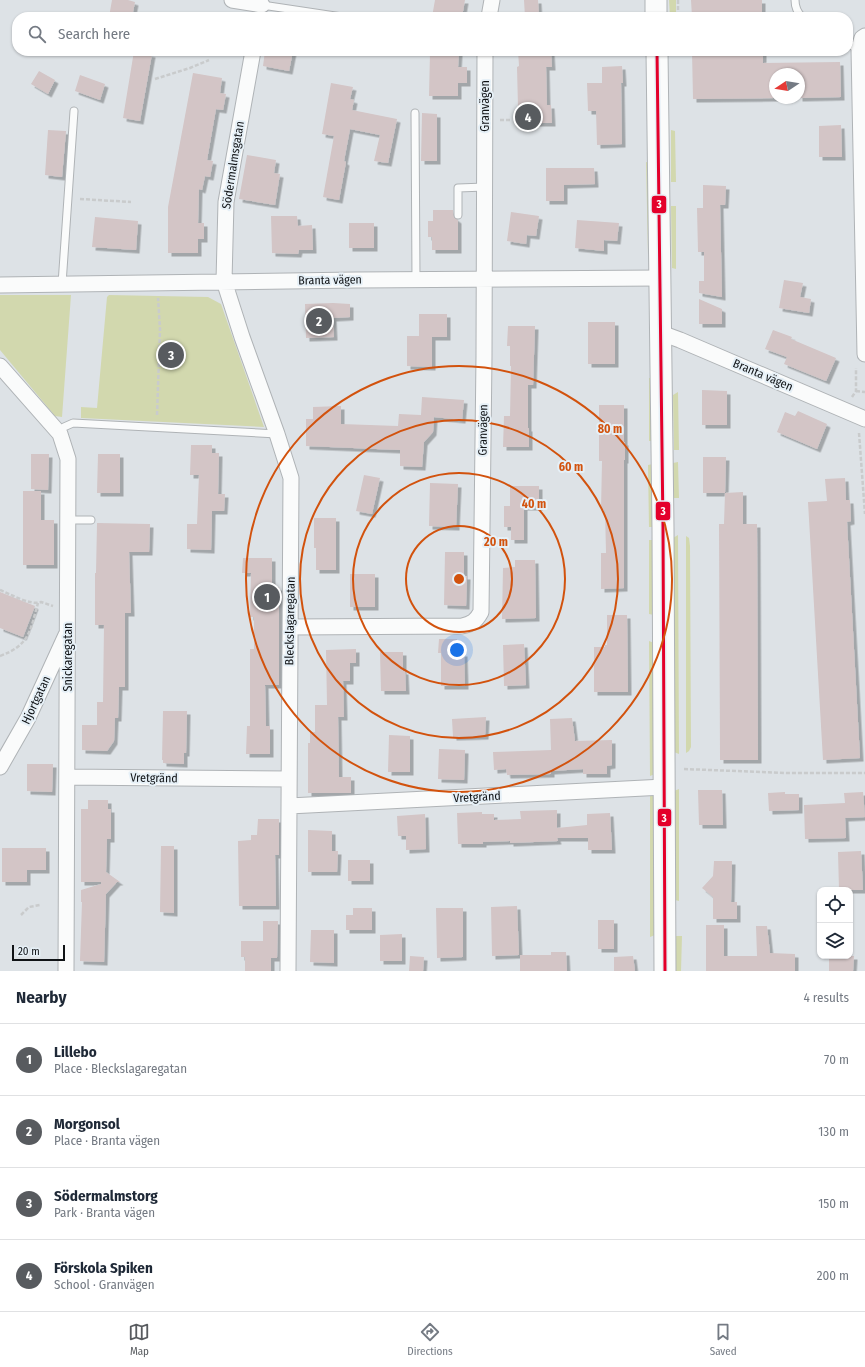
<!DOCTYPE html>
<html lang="en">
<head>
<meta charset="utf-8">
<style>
  :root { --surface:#fff; --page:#f6f6f7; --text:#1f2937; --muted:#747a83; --line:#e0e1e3; --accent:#585b5f }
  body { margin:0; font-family:"Fira Sans Condensed",sans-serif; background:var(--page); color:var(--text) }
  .controls { position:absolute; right:12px; bottom:12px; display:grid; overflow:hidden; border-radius:8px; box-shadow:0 1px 3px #0004 }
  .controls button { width:36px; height:36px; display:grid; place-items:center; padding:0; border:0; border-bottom:1px solid var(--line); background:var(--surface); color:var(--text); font:20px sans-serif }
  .compass { position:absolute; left:769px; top:68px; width:36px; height:36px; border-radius:50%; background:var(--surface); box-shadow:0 1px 3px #0004; rotate:258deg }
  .scale { position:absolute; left:12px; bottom:10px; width:53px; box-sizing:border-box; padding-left:4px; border:2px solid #101316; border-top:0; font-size:11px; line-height:14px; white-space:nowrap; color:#101316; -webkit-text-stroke:3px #e6f0f7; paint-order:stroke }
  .you { position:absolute; left:457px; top:650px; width:14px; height:14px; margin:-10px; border:3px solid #fff; border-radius:50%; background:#1a73e8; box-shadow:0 0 0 6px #1a73e833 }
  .badge { display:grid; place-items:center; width:26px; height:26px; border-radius:50%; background:var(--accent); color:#fff; font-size:13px; font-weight:700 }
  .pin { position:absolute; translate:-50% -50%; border:2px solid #fff; box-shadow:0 1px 4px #0006 }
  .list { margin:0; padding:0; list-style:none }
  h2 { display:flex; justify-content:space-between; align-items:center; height:52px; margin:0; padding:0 16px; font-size:17px }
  h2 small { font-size:13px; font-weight:400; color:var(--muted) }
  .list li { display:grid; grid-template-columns:26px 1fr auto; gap:12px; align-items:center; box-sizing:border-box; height:72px; padding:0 16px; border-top:1px solid var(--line) }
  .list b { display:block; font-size:15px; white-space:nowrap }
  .list p { margin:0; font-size:13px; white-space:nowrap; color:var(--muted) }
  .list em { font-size:13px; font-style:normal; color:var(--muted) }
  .icon { flex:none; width:22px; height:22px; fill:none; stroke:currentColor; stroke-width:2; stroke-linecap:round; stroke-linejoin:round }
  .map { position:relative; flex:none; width:865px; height:971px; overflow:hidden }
  .search { position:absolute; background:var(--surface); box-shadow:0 1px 3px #0004; left:12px; right:12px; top:12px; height:44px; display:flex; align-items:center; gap:10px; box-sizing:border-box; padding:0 14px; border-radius:16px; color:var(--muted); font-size:15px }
  .sheet { height:340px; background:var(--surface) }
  nav { display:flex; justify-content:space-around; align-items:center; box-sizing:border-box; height:56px; border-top:1px solid var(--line); background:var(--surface); font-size:11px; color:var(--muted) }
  nav a { display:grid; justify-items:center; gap:2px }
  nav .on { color:var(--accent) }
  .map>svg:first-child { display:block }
  .green { fill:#d2d8ae }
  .building { fill:#d3c5c6; filter:url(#shadow) }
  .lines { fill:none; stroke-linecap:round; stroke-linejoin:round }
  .lane-casing { stroke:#afb3b6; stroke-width:9 }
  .street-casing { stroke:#afb3b6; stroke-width:17 }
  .secondary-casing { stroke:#afb3b6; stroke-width:23 }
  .path { stroke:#c9cbcc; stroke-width:2.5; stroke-dasharray:4 2; stroke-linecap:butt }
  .lane { stroke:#fafbfb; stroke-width:7 }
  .street { stroke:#fafbfb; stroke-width:15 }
  .secondary { stroke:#fafbfb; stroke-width:21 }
  .bus-1-casing { stroke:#e6f0f7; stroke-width:6 }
  .bus-1 { stroke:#e4002b; stroke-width:3 }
  .ring { fill:none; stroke:#d2520d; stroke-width:2 }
  .labels { text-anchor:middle; stroke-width:4; stroke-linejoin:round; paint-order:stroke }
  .street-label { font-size:12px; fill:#101316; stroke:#e6f0f7 }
  .centre { fill:#d2520d; stroke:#e6f0f7; stroke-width:2 }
  .ring-label { font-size:12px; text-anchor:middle; font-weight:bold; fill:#d2520d; stroke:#e6f0f7; stroke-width:4; stroke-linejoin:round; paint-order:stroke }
  .line-badge { stroke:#e6f0f7; stroke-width:1.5 }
  .badge-label { font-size:11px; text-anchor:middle; font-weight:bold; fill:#fff }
</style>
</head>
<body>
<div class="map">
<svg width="865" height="971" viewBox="0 0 865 971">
  <defs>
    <filter id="shadow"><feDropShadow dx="3.5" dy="3.5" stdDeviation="0" flood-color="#0004"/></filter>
  </defs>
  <rect width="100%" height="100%" fill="#dde2e6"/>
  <path class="green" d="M669,0H676V17H670Z
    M671,130L675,131L676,182H671Z
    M646,162L651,163L653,245L648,255Z
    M671,206H676V269L672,268Z
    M0,295H71L62,417L55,416L0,350Z
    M109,295L208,297L221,304L264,427L81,418V407L97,408L107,297Z
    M649,378H653L654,441H649Z
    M678,392L679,450H674L673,395Z
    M678,462L679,498H673V463Z
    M653,464L654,527H649L648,465Z
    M678,535L679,754L674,752L673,538Z
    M686,536L689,538L690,546L691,747L689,751L686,753Z
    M649,540H653L654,615L649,614Z
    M649,641L654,643L655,774L650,776Z
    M679,789V901L675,900L674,791Z
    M650,794L654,797L655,935L650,937Z
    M675,936H682L681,971H676Z"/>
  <path class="building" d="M112,0H128L135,2L132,17H109Z
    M435,0H465L462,17H432Z
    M524,0H538L539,17H525Z
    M691,0H762V17H692Z
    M134,51L152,54L140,121L123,118Z
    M265,51H293L289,71L263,66Z
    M518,51H551L552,67H546L547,105H551L552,123H521V108H518L517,67L519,66Z
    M692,51H763V63L840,62L841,97L799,98V74H775V98L693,99Z
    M430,52H459L458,67H467V83H458V96H429Z
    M622,66L623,83H621L622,144L597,145L596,111H588L587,83H602V67Z
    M39,71L55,80L48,94L31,84Z
    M193,73L222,78L220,93L226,94L223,110L216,109L207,160L213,161L210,177L205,176L202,190L199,189L198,223H204V239H198V253H168V207Z
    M80,75L105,84L100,100L75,91Z
    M331,83L353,87L350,99L354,100L352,110L397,119L388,163L374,161L380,135L350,129L344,161L346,162L339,200L323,197L334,136L322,134Z
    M422,113L437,114V161H421Z
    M841,125L842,157H819V126Z
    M48,130L66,131L62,177L45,175Z
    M247,155L276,160L274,173L280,174L275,205L239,199Z
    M546,168H594L595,184L564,185V201H546Z
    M703,185L726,186L725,205H720L722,297L699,293V281H704V252H698L697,208H703Z
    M433,210H453L454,217L458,220V250H432V237H428V221H433Z
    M511,212L539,216L536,236L527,235L526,244L507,241Z
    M271,216H297L298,226L312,225L313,250H299L298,254L272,253Z
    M95,217L138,221L136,250L92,247Z
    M577,220L619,223L617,241L604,240V251L575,248Z
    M349,223H374V248H349Z
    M784,280L803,283L800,297L811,299L809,313L779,308Z
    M699,299L722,309V324H699Z
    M333,303L350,304V317L333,318L334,337L306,338L305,304Z
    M419,314H447V337H432V367L407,366V336H419Z
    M588,322H615V364H588Z
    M508,326H535L533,385H528V428H529V447H503L504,416H510L511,366H510V346H507Z
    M773,330L792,337L791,339L836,358L826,381L784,364L787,357L765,349Z
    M702,390L727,391V425H702Z
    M422,397L464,400L462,420L434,417L433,432L424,442L422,467L400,466V450L306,446V419H313V407L341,406V424L398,426L399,414L421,415Z
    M599,405H624V442H625V460H624V588L601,589V553H606L605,510H601L602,461H599Z
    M798,411L827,424L817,449L777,432L785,412L795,416Z
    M191,445H212V453H219L218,494H225L224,511H212L211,550L187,549V524H197L199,475H190Z
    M31,454H49L48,490L31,489Z
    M98,454H120V493H97Z
    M703,457H726L725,493H703Z
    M364,475L380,478L372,514L356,511Z
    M845,478L846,500H850L851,521L847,522L860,758L823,760L808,502L827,501L825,479Z
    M430,483L458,484L456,527L429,526Z
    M510,486H539V507H524V540H511V527H504V506H510Z
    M23,491H41V520H54V565H23Z
    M743,492V524H757L758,760H720L719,524H724L725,493Z
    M314,518H336V570H316V548H314Z
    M97,523L150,524L149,552H129L131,613H125V687H119L118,718H115L114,741L107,751L82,750V725H97V702H103L104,625H95V573H96Z
    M445,552H464V576H467L466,606L444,605Z
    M243,558H272V587H279V685H265L266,726H270V754H246L247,726H250V649H254V617H250L251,573H242Z
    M515,560H535L536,618L502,619L503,568L515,567Z
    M350,574H375V607H350Z
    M0,592L35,606L23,637L0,628Z
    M607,615H627L628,692H594V647H605V645H607Z
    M439,639H457V653H464L465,686H441V653H438Z
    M524,644L526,685L504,686L503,645Z
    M356,649V663H350V681H343L344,717H338L339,777H351V793H308V743H310V732H315V705H327L326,650Z
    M380,652H403V671H405L406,691H381Z
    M163,711H187L186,753H184V764L163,763V760H162Z
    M486,717L485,736L453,737L452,719Z
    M572,718L575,741L612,740V765L607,766V774H583V769L551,771V774L507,775L506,769L494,770L493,752L551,750L550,719Z
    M389,735L410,736V772H388Z
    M439,749L465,750L464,780L438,779Z
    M27,764H53L52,792L27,791Z
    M698,790H722L723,825H699Z
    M785,792V794H799V810L769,811L768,793Z
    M863,792L865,817L845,818L846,838L805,839L804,805L845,803L844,793Z
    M88,800H108V809H111V839H107L106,872L120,882H117L106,894L104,962L80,961L82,902H81V890L101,884V882H81V809H88Z
    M557,810V828L587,825V814L610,813L612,850H588V838H557L558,841L510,843V841L483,842V844H458L457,813L482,812V814H494V820L521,819L520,811Z
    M425,814L426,849L406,850V836H398L397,816Z
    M258,819H279V855H275L276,906H239L238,841L251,840V835H257Z
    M308,830L332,831V851H338L337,872H308Z
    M161,846H174V913L160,912Z
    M2,848H46V870H27V882H2Z
    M861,851L863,890H839L838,852Z
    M348,860H370V881H348Z
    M714,861H732L731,902H737V919H713V897L702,888L713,876Z
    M517,906L519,955L492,956L491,907Z
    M353,908H372V930H346V915H353Z
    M436,908H463V957L437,958Z
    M598,920H614V949H598Z
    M263,921H278L277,958H271V971H245V957H241V941H263Z
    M706,925H724V956H757L756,926H767L770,953L795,954V971H706Z
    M311,930H334V963L310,962Z
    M402,934V961H380V935Z
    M551,952H566L567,971H520V955H551Z
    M410,956L424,957L423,971H409Z
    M633,956L635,971H614V957Z
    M829,956H854L853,971H829Z"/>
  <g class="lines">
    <defs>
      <path id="lane" d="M795,0C795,6 798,13 802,17
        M262,5L342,17
        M848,44L859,49
        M415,113L416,279
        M458,215V188L485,187
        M62,284L74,111
        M60,434L64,427L73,423L277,434
        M68,520H91"/>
      <path id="street" d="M232,0L262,5
        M489,17L492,0
        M865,36L862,38L859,49L865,354
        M253,51L226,202L224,281L242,337L277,434L291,478L288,971
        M0,285L356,280L661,278
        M661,333L680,340L865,419
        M0,366L60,434L68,459L66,971
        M290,627L462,626C472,624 476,621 481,612L484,356L485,51
        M0,767L28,718L66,635
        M67,777L289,779
        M289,806L664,787"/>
      <path id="secondary" d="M656,0V17
        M657,51L663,528L665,971"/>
    </defs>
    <use href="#lane" class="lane-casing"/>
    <use href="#street" class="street-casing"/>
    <use href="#secondary" class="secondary-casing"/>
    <path class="path" d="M678,0V17
      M155,79L190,68L209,60
      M500,120H510
      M80,199L131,202
      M856,391L865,392
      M852,397L856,391V368
      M157,415L160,329L158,298
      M859,433L865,514
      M0,590C10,594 31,606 41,602L53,606
      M0,656C30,645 30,631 38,603
      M684,769L787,773H865
      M21,915L29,907L40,905"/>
    <use href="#lane" class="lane"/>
    <use href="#street" class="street"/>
    <use href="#secondary" class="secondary"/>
    <defs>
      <path id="bus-1" d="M657,51L663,528L665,971"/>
    </defs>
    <use href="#bus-1" class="bus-1-casing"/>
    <use href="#bus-1" class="bus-1"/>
  </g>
  <g class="ring">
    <circle cx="459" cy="579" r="53"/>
    <circle cx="459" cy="579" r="106"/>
    <circle cx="459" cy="579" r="159"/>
    <circle cx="459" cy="579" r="213"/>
  </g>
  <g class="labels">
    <g class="street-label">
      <text transform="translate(485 106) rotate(-90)" y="4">Granvägen</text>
      <text transform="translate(233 165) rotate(-81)" y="4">Södermalmsgatan</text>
      <text transform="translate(330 280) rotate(-1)" y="4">Branta vägen</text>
      <text transform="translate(763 375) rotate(23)" y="4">Branta vägen</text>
      <text transform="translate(483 430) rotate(-89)" y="4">Granvägen</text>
      <text transform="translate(290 621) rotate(-89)" y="4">Bleckslagaregatan</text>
      <text transform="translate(68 657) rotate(-90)" y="4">Snickaregatan</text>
      <text transform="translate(36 700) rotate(-65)" y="4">Hjortgatan</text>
      <text transform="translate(154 778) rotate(1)" y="4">Vretgränd</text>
      <text transform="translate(477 797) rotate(-3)" y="4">Vretgränd</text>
    </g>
  </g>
  <circle cx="459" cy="579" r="6" class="centre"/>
  <g class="ring-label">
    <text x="610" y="433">80 m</text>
    <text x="571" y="471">60 m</text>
    <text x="534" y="508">40 m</text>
    <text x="496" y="546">20 m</text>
  </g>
  <g class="line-badge">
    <rect x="651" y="195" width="16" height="19" rx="4" fill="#e4002b"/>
    <rect x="655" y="501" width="16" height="20" rx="4" fill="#e4002b"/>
    <rect x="657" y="808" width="15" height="19" rx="4" fill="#e4002b"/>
  </g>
  <g class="badge-label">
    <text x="659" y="208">3</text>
    <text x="663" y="515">3</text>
    <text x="664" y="822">3</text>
  </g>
</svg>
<div class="controls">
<button><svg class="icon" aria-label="locate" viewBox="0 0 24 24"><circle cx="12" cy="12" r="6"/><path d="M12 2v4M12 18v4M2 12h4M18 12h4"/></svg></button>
<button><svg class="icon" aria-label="layers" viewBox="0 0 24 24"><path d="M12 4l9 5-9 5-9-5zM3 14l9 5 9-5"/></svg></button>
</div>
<svg class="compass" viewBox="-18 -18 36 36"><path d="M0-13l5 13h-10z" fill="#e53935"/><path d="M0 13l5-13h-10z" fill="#747a83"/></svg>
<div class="scale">20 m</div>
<div class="you"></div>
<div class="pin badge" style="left:267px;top:597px">1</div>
<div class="pin badge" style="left:319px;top:321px">2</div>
<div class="pin badge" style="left:171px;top:355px">3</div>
<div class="pin badge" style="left:528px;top:117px">4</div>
<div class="search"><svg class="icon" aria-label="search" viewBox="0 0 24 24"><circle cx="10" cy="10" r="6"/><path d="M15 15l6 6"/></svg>Search here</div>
</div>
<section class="sheet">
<h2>Nearby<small>4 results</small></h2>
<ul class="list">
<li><span class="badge">1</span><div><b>Lillebo</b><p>Place · Bleckslagaregatan</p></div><em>70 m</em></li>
<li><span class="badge">2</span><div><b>Morgonsol</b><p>Place · Branta vägen</p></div><em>130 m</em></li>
<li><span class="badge">3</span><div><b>Södermalmstorg</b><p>Park · Branta vägen</p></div><em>150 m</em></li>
<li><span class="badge">4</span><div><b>Förskola Spiken</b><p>School · Granvägen</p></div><em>200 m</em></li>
</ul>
</section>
<nav>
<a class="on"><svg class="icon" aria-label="map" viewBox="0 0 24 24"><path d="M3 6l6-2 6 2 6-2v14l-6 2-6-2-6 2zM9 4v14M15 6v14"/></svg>Map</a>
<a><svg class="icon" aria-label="directions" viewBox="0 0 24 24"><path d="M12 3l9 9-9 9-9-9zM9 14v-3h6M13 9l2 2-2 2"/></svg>Directions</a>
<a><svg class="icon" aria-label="saved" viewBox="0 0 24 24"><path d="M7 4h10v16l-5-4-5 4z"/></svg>Saved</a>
</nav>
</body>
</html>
